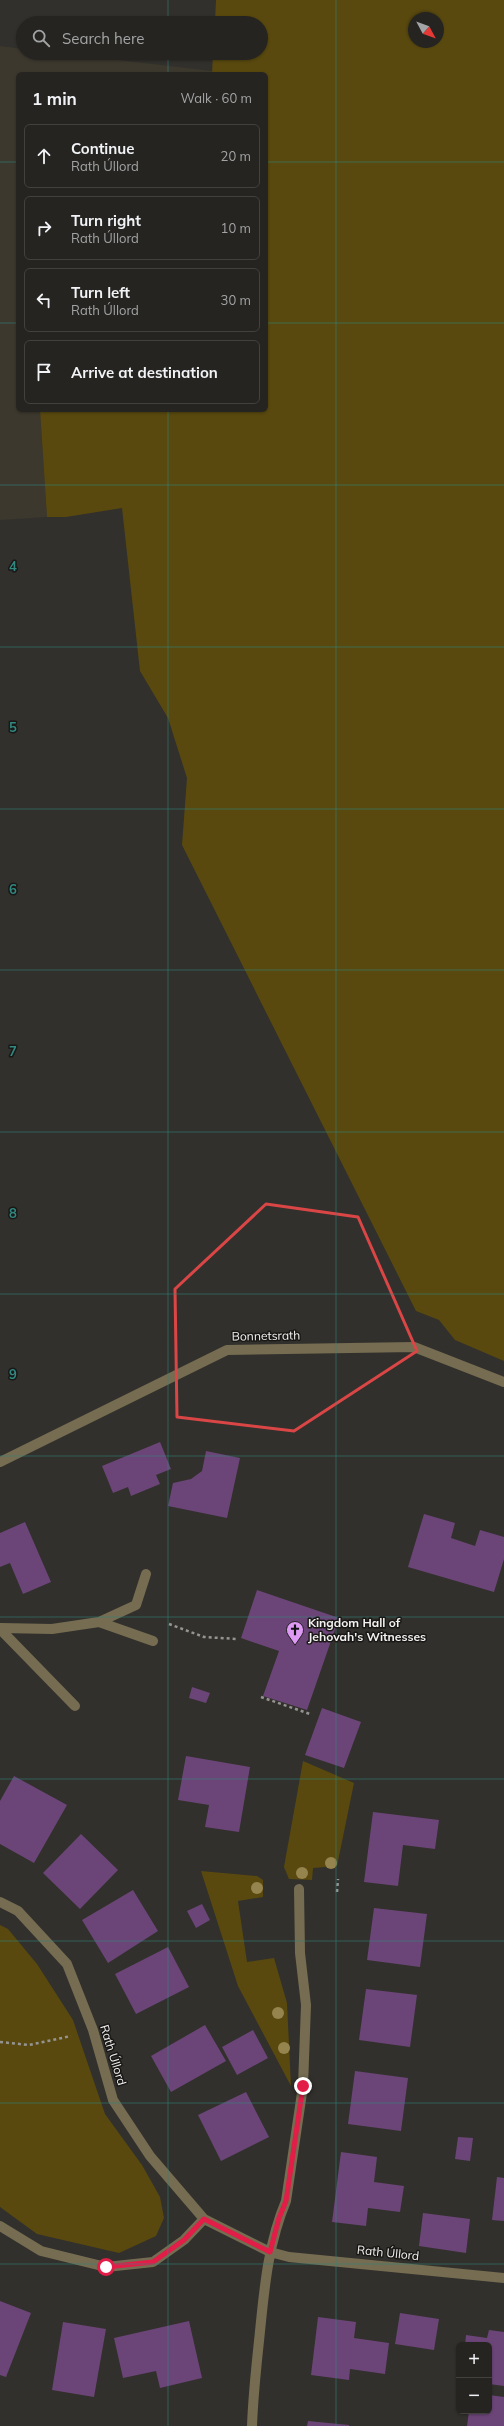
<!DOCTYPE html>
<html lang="en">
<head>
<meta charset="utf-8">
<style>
  :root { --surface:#252421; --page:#31302e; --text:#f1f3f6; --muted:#a3a4a5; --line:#42413f }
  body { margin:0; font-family:Mulish,sans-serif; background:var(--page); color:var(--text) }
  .controls { position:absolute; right:12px; bottom:12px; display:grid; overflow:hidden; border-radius:6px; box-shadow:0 1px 3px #0004 }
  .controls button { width:36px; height:36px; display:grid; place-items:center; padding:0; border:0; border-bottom:1px solid var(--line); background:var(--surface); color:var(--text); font:20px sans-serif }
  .compass { position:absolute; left:408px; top:12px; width:36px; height:36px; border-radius:50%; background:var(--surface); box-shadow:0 1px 3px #0004; rotate:131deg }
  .stop { position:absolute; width:12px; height:12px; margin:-9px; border:3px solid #e11d48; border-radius:50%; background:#fff }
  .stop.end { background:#e11d48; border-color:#fff; box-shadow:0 1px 4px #0008 }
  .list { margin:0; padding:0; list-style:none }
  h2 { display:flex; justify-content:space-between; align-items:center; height:52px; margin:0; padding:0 16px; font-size:17px }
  h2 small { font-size:13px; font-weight:400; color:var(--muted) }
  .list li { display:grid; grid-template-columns:26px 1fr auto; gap:12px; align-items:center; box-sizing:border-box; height:64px; margin:0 8px 8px; padding:0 8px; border:1px solid var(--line); border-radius:6px }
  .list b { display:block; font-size:15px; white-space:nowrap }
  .list p { margin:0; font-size:13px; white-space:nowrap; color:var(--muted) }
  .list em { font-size:13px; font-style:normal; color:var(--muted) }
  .icon { flex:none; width:22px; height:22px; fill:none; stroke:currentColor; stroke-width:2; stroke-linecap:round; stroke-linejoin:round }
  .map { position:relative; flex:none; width:504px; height:2426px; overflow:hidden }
  .search { position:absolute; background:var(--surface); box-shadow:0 1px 3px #0004; left:16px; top:16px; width:252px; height:44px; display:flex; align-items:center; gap:10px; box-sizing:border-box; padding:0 14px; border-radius:22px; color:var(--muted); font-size:15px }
  .panel { position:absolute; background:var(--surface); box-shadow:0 1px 3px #0004; left:16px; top:72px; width:252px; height:340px; border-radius:6px }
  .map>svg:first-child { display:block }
  .built { fill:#3c382e }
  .green { fill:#59490f; fill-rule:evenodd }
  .building { fill:#6b4577 }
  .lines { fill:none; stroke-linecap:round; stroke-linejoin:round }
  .path { stroke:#959491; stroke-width:2.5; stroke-dasharray:3 3; stroke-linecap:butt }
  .service { stroke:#756c51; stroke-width:10 }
  .minor { stroke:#756c51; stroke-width:10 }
  .tree { fill:#95844d }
  .route { stroke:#e11d48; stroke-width:5 }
  .marked { fill:none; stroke:#da4646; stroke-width:3; stroke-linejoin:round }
  .grid { fill:none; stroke:#318982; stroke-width:1; stroke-opacity:0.55 }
  .labels { text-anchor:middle; stroke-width:3; stroke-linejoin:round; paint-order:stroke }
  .street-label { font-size:12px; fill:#f3f2f0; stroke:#191816 }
  .poi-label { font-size:12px; font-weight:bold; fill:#f3f2f0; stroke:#191816; text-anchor:start }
  .grid-label { font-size:13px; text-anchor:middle; font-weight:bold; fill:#318982; stroke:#191816; stroke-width:3; stroke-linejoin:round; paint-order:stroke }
</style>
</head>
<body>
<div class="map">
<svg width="504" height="2426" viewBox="0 0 504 2426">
  <rect width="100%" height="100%" fill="#31302c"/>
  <path class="built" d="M0,46L23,49V53H58L212,71V74H18V410H40L47,517L0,520Z"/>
  <path class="green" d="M216,0H504V1361L455,1340L439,1320L416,1311L182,845L187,778L168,718L140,671L122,508L66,517H47L40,410H266V74H212L213,53H261V23H215ZM414,18H438V42H414Z
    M303,1761L354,1783L337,1866L313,1868L312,1880L289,1879L284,1867Z
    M201,1871L257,1876L263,1880V1897L238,1901L247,1962L274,1958L287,2003L291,2086L238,1986Z
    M0,1925L8,1929L37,1964L73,2020L105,2114L142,2165L160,2197L164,2218L156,2236L119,2253L37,2234L0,2207Z"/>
  <path class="building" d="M160,1442L171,1469L156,1475L160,1484L131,1496L128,1487L113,1493L102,1466Z
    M206,1451L240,1458L227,1518L168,1506L173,1483L191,1479L202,1471Z
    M424,1514L455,1523L451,1538L475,1546L480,1530L504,1537V1559L494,1592L408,1567Z
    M25,1522L51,1582L23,1594L10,1563L0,1567V1533Z
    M257,1590L339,1618L307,1710L263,1696L279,1651L241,1638Z
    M192,1687L210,1693L206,1703L189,1698Z
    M322,1708L361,1722L344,1768L305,1755Z
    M186,1756L250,1767L239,1832L205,1827L209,1805L178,1800Z
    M14,1776L67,1805L34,1863L0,1844V1801Z
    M373,1812L439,1820L435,1849L403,1845L398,1886L364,1882Z
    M81,1834L118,1870L80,1909L43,1873Z
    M133,1890L158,1931L108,1963L82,1920Z
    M202,1904L210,1920L196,1928L187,1911Z
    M374,1908L427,1914L420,1967L367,1960Z
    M168,1947L189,1987L136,2014L115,1974Z
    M366,1989L417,1995L410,2047L359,2040Z
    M205,2025L226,2061L171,2092L151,2056Z
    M253,2030L268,2058L237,2075L222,2047Z
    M355,2071L408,2078L401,2131L348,2124Z
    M246,2092L269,2137L221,2161L198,2115Z
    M458,2137L473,2138L470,2161L455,2159Z
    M341,2152L377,2157L374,2182L404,2186L400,2212L368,2208L366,2226L332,2222Z
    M497,2177L504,2178V2221L492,2220Z
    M423,2213L470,2219L466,2253L419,2246Z
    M0,2301L31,2313L6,2377L0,2375Z
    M400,2313L439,2319L434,2350L395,2344Z
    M318,2317L356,2322L354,2338L389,2343L385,2374L350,2369L349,2380L311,2375Z
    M189,2321L202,2378L160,2388L156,2371L123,2378L114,2338Z
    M63,2322L106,2329L94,2397L52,2390Z
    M489,2330L504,2332V2386L489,2384V2345H465L466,2335L487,2338Z
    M489,2395L504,2397V2426H467L469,2411H489Z
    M308,2421L349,2425V2426H307Z"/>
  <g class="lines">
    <path class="path" d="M169,1624L204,1637L237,1639
      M261,1697L310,1714
      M337,1892L338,1879
      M0,2042L29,2045L71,2036"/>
    <path class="service" d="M99,1622L136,1605L146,1574
      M1,1628L52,1629L99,1622L153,1641
      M0,1629L75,1706"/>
    <path class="minor" d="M0,1462L227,1350L414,1347L504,1382
      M0,1902L18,1911L67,1964L93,2030L113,2100L150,2156L204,2219L270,2252L289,2257L504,2278
      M0,2226L41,2251L106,2267L153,2262L184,2240L204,2219
      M252,2426C253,2398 256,2369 259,2341C264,2293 267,2246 286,2201L303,2086L306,2005L300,1953L299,1889"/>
  </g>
  <g class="tree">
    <circle cx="331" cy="1863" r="6"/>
    <circle cx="302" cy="1873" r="6"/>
    <circle cx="257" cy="1888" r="6"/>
    <circle cx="278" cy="2013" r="6"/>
    <circle cx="284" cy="2048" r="6"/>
  </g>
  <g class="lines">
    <path class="route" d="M106,2267L153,2262L184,2240L204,2219L270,2252L279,2218L286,2201L303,2086"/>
  </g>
  <path class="marked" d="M266,1204L358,1217L417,1351L294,1431L177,1417L175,1289Z"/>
  <path class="grid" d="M168,0V23M336,0V2426M168,53V74M0,162H18M266,162H504M0,323H18M266,323H504M168,410V2426M0,485H504M0,647H504M0,809H504M0,970H504M0,1132H504M0,1294H504M0,1456H504M0,1617H504M0,1779H504M0,1941H504M0,2103H504M0,2264H504"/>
  <defs>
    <symbol id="church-pin" viewBox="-11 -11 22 30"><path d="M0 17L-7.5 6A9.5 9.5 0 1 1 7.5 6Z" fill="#dd99f3" stroke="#191816"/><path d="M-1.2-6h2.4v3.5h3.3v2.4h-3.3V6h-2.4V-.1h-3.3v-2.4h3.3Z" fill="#111"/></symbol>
  </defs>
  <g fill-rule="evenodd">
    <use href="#church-pin" x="285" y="1620" width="20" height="27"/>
  </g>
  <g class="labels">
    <g class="street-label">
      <text transform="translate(266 1336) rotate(-1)" y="4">Bonnetsrath</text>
      <text transform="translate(113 2055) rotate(73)" y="4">Rath Úllord</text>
      <text transform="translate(388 2253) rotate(6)" y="4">Rath Úllord</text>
    </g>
    <g class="poi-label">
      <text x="308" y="1627">Kingdom Hall of<tspan x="308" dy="14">Jehovah's Witnesses</tspan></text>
    </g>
  </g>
  <g class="grid-label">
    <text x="13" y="571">4</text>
    <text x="13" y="732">5</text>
    <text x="13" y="894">6</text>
    <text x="13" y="1056">7</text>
    <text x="13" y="1218">8</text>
    <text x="13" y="1379">9</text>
  </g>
</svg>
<div class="controls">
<button>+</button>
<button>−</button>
</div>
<svg class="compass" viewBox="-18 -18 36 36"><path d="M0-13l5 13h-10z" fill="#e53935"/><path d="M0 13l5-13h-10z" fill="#a3a4a5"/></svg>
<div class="stop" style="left:106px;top:2267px"></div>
<div class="stop end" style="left:303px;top:2086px"></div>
<div class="search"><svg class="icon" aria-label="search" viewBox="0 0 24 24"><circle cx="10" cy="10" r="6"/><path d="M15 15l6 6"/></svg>Search here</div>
<section class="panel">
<h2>1 min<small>Walk · 60 m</small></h2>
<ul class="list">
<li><svg class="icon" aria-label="ahead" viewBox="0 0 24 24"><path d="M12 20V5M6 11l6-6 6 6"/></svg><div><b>Continue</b><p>Rath Úllord</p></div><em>20 m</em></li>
<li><svg class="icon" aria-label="right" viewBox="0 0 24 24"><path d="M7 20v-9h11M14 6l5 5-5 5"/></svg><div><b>Turn right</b><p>Rath Úllord</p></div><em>10 m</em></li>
<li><svg class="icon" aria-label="left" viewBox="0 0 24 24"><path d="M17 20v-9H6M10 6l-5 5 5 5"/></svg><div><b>Turn left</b><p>Rath Úllord</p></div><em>30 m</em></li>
<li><svg class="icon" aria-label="arrive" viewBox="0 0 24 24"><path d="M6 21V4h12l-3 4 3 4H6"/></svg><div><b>Arrive at destination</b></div></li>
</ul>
</section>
</div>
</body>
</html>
